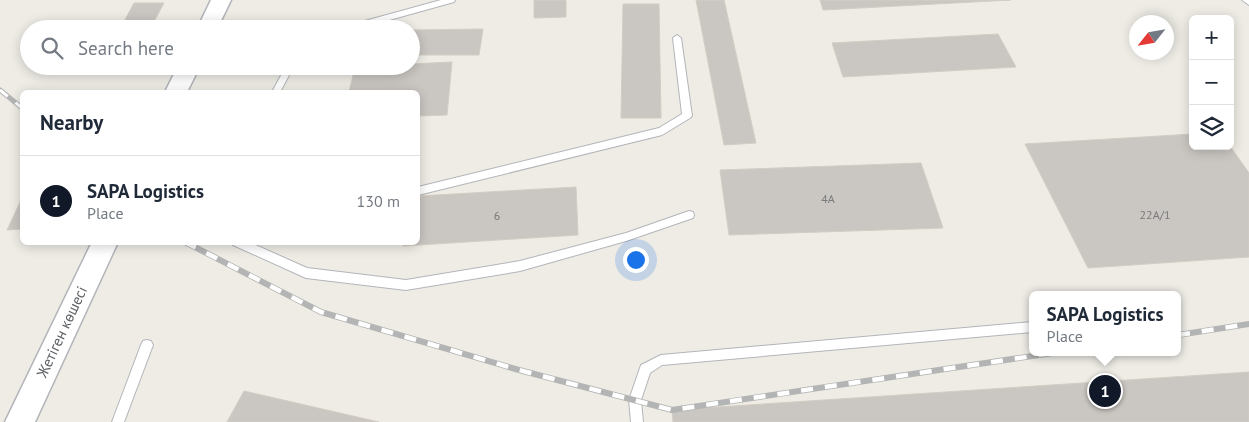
<!DOCTYPE html>
<html lang="en">
<head>
<meta charset="utf-8">
<style>
  :root { --surface:#fff; --page:#f2f2f3; --text:#1f2937; --muted:#747a83; --line:#e0e1e3; --accent:#111827 }
  body { margin:0; font-family:"PT Sans",sans-serif; background:var(--page); color:var(--text) }
  .controls { position:absolute; right:15px; top:15px; display:grid; overflow:hidden; border-radius:8px; box-shadow:0 2px 12px #0003 }
  .controls button { width:45px; height:45px; display:grid; place-items:center; padding:0; border:0; border-bottom:1px solid var(--line); background:var(--surface); color:var(--text); font:25px sans-serif }
  .compass { position:absolute; left:1129px; top:15px; width:45px; height:45px; border-radius:50%; background:var(--surface); box-shadow:0 2px 12px #0003; rotate:239deg }
  .you { position:absolute; left:635px; top:259px; width:18px; height:18px; margin:-12px; border:4px solid #fff; border-radius:50%; background:#1a73e8; box-shadow:0 0 0 8px #1a73e833 }
  .badge { display:grid; place-items:center; width:32px; height:32px; border-radius:50%; background:var(--accent); color:#fff; font-size:16px; font-weight:700 }
  .pin { position:absolute; translate:-50% -50%; border:2px solid #fff; box-shadow:0 1px 5px #0006 }
  .popup { position:absolute; left:1029px; top:291px; width:152px; height:65px; box-sizing:border-box; display:grid; place-content:center; border-radius:8px; background:var(--surface); filter:drop-shadow(0 1px 4px #0005); font-size:16px; white-space:nowrap; color:var(--muted) }
  .popup b { font-size:19px; color:var(--text) }
  .popup::after { content:''; position:absolute; left:50%; top:100%; margin-left:-10px; border:10px solid transparent; border-top-color:var(--surface) }
  .list { margin:0; padding:0; list-style:none }
  h2 { display:flex; justify-content:space-between; align-items:center; height:65px; margin:0; padding:0 20px; font-size:21px }
  h2 small { font-size:16px; font-weight:400; color:var(--muted) }
  .list li { display:grid; grid-template-columns:32px 1fr auto; gap:15px; align-items:center; box-sizing:border-box; height:90px; padding:0 20px; border-top:1px solid var(--line) }
  .list b { display:block; font-size:19px; white-space:nowrap }
  .list p { margin:0; font-size:16px; white-space:nowrap; color:var(--muted) }
  .list em { font-size:16px; font-style:normal; color:var(--muted) }
  .icon { flex:none; width:28px; height:28px; fill:none; stroke:currentColor; stroke-width:2; stroke-linecap:round; stroke-linejoin:round }
  .map { position:relative; flex:none; width:1249px; height:422px; overflow:hidden }
  .search { position:absolute; background:var(--surface); box-shadow:0 2px 12px #0003; left:20px; top:20px; width:400px; height:55px; display:flex; align-items:center; gap:12px; box-sizing:border-box; padding:0 18px; border-radius:28px; color:var(--muted); font-size:19px }
  .panel { position:absolute; background:var(--surface); box-shadow:0 2px 12px #0003; left:20px; top:90px; width:400px; height:155px; border-radius:8px }
  .map>svg:first-child { display:block }
  .building { fill:#cac6c2; stroke:#d3cdc3 }
  .lines { fill:none; stroke-linecap:round; stroke-linejoin:round }
  .service-casing { stroke:#b2b5b9; stroke-width:2 }
  .tertiary-casing { stroke:#b2b5b9; stroke-width:3 }
  .service { fill:#fff; fill-rule:evenodd }
  .tertiary { fill:#fff; fill-rule:evenodd }
  .rail-far1-casing { stroke:#b3b4b4; stroke-width:5 }
  .rail-casing { stroke:#b3b4b4; stroke-width:6 }
  .rail-far1 { stroke:#fff; stroke-width:3; stroke-dasharray:10; stroke-linecap:butt }
  .rail { stroke:#fff; stroke-width:4.5; stroke-dasharray:12; stroke-linecap:butt }
  .labels { text-anchor:middle; stroke-width:4; stroke-linejoin:round; paint-order:stroke }
  .number-label { font-size:12px; fill:#787a7c }
  .street-label { font-size:15px; fill:#5d6064; stroke:#fff }
</style>
</head>
<body>
<div class="map">
<svg width="1249" height="422" viewBox="0 0 1249 422">
  <rect width="100%" height="100%" fill="#eeece5"/>
  <path class="building" d="M534,0H566V17L534,18Z
    M696,0H724L756,143L724,145Z
    M820,0H1011L823,10Z
    M134,3H164L150,29H120Z
    M623,4H659L661,118H621Z
    M483,29L479,55H411V30Z
    M998,34L1016,67L843,77L832,43Z
    M452,62L447,115L418,116V92H349L355,67L411,66V64Z
    M98,66H130L127,71H96Z
    M1193,134V146H1230L1249,173V257L1088,268L1025,144Z
    M921,163L943,228L729,235L720,170Z
    M576,187L578,235L403,246V242H418V196Z
    M22,198V229L7,230Z
    M1249,372V422H673L672,410Z
    M244,391L379,422H227Z"/>
  <g class="lines">
    <defs>
      <path id="service" d="M441,0H455L454,2L357,29H342L343,27Z
        M1242,0H1249V5Z
        M677,35L681,38L692,116L690,118L662,135L418,195V187L659,128L682,114L673,38Z
        M286,66H294L280,92H272Z
        M689,211L693,212L694,215L693,218L626,241L520,271L406,290L306,278L233,245L232,242H249L307,268L406,280L520,261L626,233Z
        M1032,322V332L662,365L650,373L641,400L643,422H631L629,400L641,365L661,355Z
        M147,340L151,341L153,345L124,422H112L141,345L143,341Z"/>
      <path id="tertiary" d="M211,0H231L217,29H197Z
        M178,66H200L187,92H165Z
        M92,242H118L35,422H5Z"/>
    </defs>
    <use href="#service" class="service-casing"/>
    <use href="#tertiary" class="tertiary-casing"/>
    <use href="#service" class="service"/>
    <use href="#tertiary" class="tertiary"/>
    <defs>
      <path id="rail-far1" d="M0,90L22,108"/>
      <path id="rail" d="M185,242L321,312L519,370L672,410L1059,352
        M1178,335L1249,324"/>
    </defs>
    <use href="#rail-far1" class="rail-far1-casing"/>
    <use href="#rail" class="rail-casing"/>
    <use href="#rail-far1" class="rail-far1"/>
    <use href="#rail" class="rail"/>
  </g>
  <g class="labels">
    <g class="number-label">
      <text x="828" y="203">4А</text>
      <text x="1155" y="219">22А/1</text>
      <text x="497" y="220">6</text>
    </g>
    <g class="street-label">
      <text transform="translate(62 332) rotate(-65)" y="5">Жетіген көшесі</text>
    </g>
  </g>
</svg>
<div class="controls">
<button>+</button>
<button>−</button>
<button><svg class="icon" aria-label="layers" viewBox="0 0 24 24"><path d="M12 4l9 5-9 5-9-5zM3 14l9 5 9-5"/></svg></button>
</div>
<svg class="compass" viewBox="-18 -18 36 36"><path d="M0-13l5 13h-10z" fill="#e53935"/><path d="M0 13l5-13h-10z" fill="#747a83"/></svg>
<div class="you"></div>
<div class="pin badge" style="left:1105px;top:391px">1</div>
<div class="popup"><b>SAPA Logistics</b>Place</div>
<div class="search"><svg class="icon" aria-label="search" viewBox="0 0 24 24"><circle cx="10" cy="10" r="6"/><path d="M15 15l6 6"/></svg>Search here</div>
<section class="panel">
<h2>Nearby<small></small></h2>
<ul class="list">
<li><span class="badge">1</span><div><b>SAPA Logistics</b><p>Place</p></div><em>130 m</em></li>
</ul>
</section>
</div>
</body>
</html>
